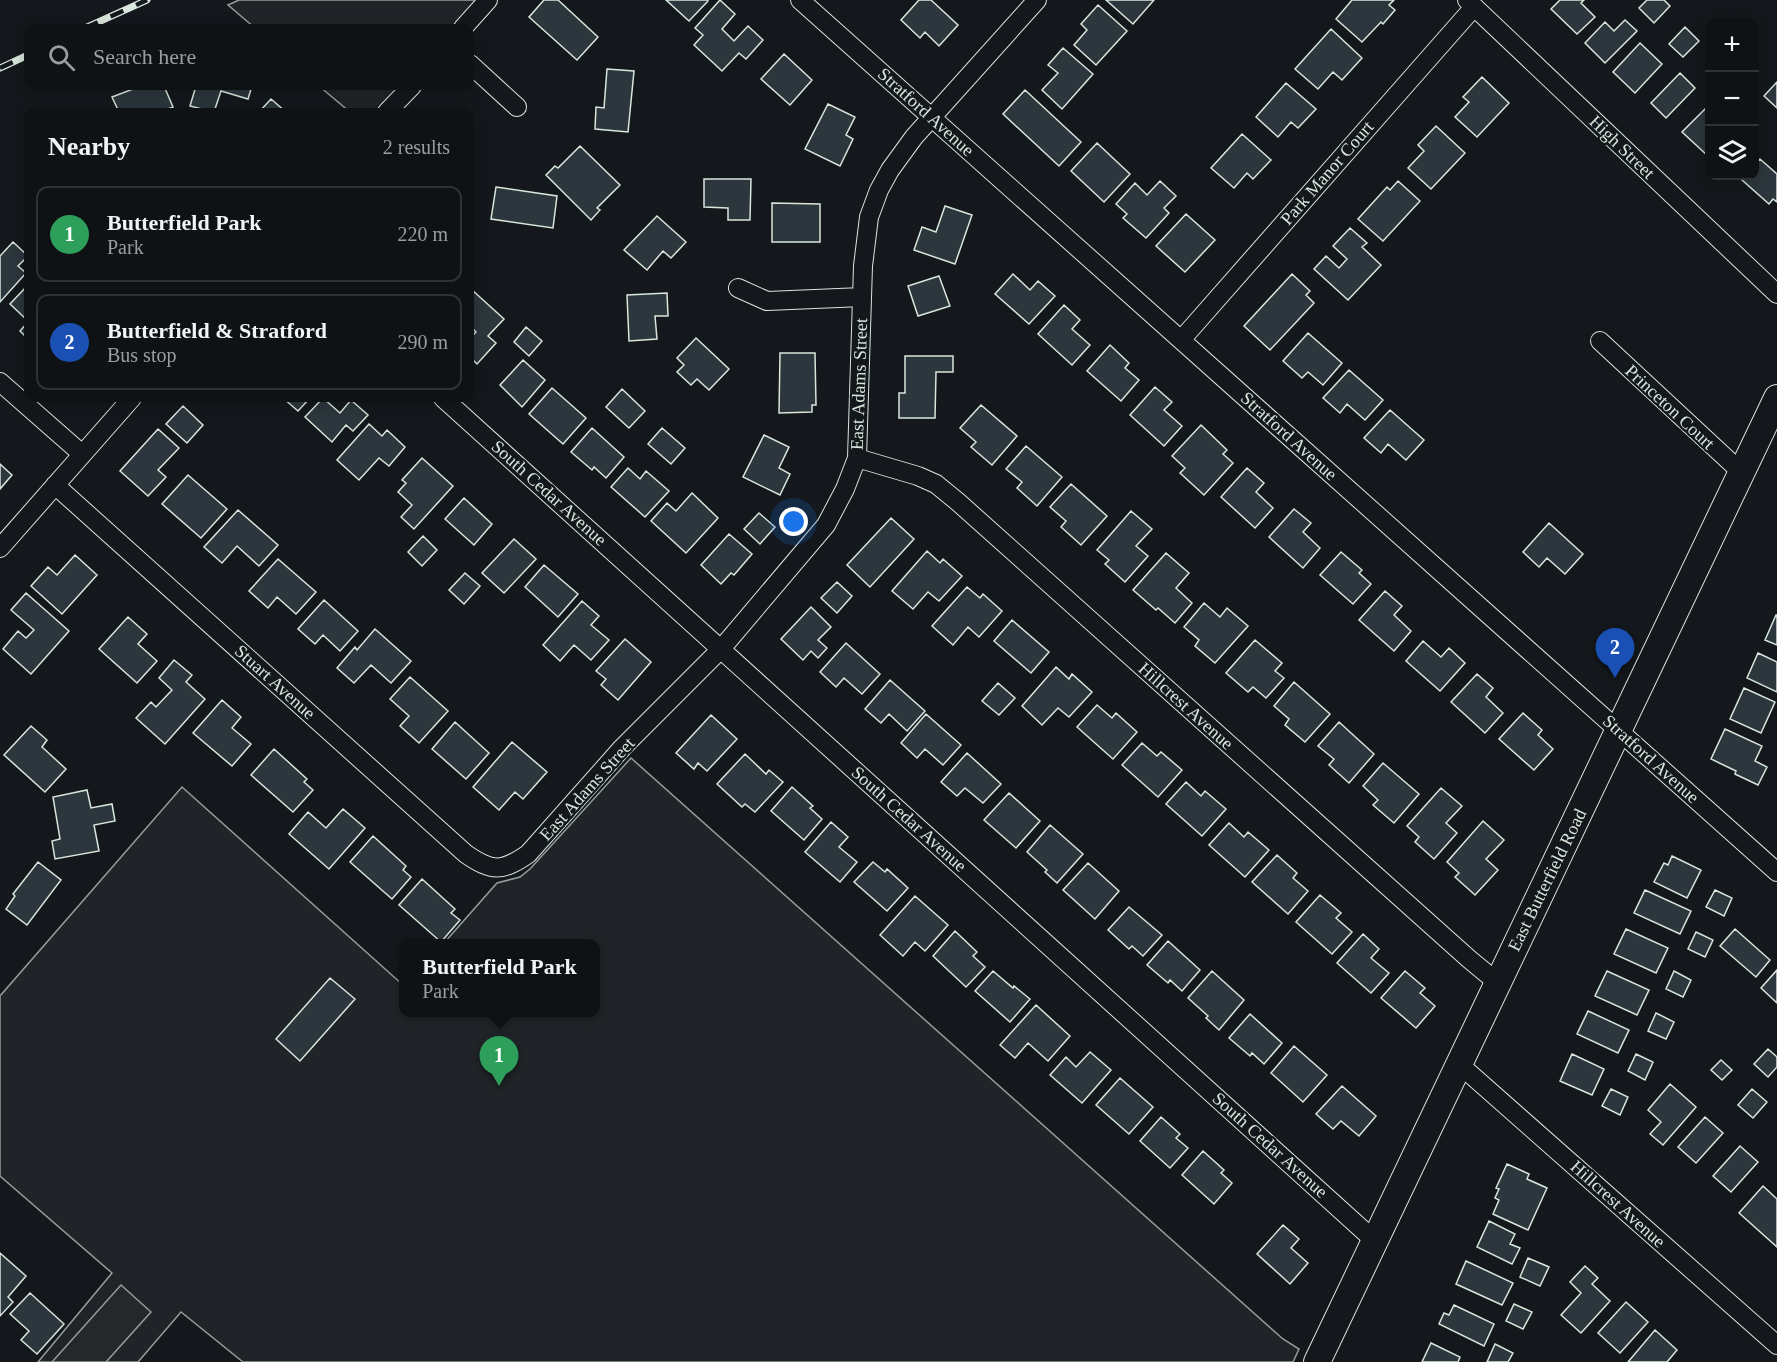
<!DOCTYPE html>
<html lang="en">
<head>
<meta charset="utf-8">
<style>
  :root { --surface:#0f1215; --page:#1d2022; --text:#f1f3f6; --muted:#9b9ea0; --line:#2f3234; --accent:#db2777 }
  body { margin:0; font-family:"Times New Roman",serif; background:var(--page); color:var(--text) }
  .controls { position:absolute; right:18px; top:18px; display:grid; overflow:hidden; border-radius:12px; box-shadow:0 3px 15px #0003 }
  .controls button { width:54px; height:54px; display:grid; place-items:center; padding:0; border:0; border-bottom:2px solid var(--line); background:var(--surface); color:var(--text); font:30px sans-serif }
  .you { position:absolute; left:794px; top:522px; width:21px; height:21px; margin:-15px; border:4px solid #fff; border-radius:50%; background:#1a73e8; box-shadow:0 0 0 9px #1a73e833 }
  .badge { display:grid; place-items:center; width:39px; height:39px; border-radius:50%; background:var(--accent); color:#fff; font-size:20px; font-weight:700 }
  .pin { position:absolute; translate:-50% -50px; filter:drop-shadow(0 2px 3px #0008) }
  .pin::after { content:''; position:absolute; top:32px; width:21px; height:18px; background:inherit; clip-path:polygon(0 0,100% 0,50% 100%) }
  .popup { position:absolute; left:399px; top:939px; width:201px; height:78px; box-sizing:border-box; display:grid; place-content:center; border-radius:12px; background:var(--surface); filter:drop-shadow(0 2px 4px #0005); font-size:20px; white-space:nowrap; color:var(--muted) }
  .popup b { font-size:22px; color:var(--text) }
  .popup::after { content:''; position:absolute; left:50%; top:100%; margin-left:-12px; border:12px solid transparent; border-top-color:var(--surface) }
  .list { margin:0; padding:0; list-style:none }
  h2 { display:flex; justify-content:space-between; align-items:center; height:78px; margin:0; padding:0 24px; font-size:26px }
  h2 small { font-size:20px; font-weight:400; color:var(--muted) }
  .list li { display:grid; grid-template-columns:39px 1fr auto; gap:18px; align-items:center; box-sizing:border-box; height:96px; margin:0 12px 12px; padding:0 12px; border:2px solid var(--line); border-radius:12px }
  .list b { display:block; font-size:22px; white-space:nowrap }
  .list p { margin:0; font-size:20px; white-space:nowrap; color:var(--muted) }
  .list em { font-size:20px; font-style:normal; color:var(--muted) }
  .icon { flex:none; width:33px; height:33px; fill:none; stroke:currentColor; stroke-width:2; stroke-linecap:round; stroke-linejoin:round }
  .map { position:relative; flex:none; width:1777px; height:1362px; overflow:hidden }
  .search { position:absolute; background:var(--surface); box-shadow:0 3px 15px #0003; left:24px; top:24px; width:450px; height:66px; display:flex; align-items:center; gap:15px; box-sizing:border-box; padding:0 21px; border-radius:12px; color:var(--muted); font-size:22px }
  .panel { position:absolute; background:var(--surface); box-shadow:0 3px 15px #0003; left:24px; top:108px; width:450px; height:294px; border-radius:12px }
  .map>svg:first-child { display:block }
  .green { fill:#202428; stroke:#939e99; stroke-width:1.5 }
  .parking { fill:#24282b; stroke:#939e99; stroke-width:1.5 }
  .building { fill:#2c363c; stroke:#d8e6dc; stroke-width:1.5 }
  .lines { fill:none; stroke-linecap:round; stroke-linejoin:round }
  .street-casing { stroke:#d8e6dc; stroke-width:20 }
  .secondary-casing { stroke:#d8e6dc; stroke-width:28 }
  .street { stroke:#14181c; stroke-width:18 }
  .secondary { stroke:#14181c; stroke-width:26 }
  .rail-casing { stroke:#d8e6dc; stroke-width:7 }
  .rail { stroke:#14181c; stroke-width:4.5; stroke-dasharray:14; stroke-linecap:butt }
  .labels { text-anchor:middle; stroke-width:4.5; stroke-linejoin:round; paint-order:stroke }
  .street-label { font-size:18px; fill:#d8e6dc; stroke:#14181c }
</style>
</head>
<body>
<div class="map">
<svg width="1777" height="1362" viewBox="0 0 1777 1362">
  <rect width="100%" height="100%" fill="#14181c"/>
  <path class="green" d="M239,0H477L451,28H255L228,5Z
    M319,86H400L375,112H350Z
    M631,758L1283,1339L1299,1349L1293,1362H243L181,1312L138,1362H38L112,1273L0,1176V996L182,787L403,985V1012H595V944L444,943L497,883L520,877L530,869Z"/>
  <path class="parking" d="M121,1285L151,1312L106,1362H52Z"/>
  <path class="building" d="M544,0H558L598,37L577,60L529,17Z
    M666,0H707L708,1L689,21Z
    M720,0L735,14L722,29L734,41L748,26L763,40L746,59L739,53L722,71L694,45L703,35L695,28Z
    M919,0H931L958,25L939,46L925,32L920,38L901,20Z
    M1106,0H1154L1133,24Z
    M1352,0H1394L1389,5L1395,10L1383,24L1381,22L1362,42L1336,19Z
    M1560,0H1584L1581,3L1595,17L1577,34L1551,9Z
    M1647,0H1664L1670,6L1654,23L1639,8Z
    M1098,5L1127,31L1096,65L1074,45L1087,30L1081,24Z
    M1625,20L1637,31L1605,63L1585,43L1605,22L1614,31Z
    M1685,27L1699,41L1683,57L1669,44Z
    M1331,29L1362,58L1342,80L1333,72L1318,89L1295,69Z
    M1640,43L1662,64L1635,93L1613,72Z
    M1063,48L1093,74L1062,109L1042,90L1058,73L1048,65Z
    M784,54L812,80L790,105L761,79Z
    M607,69L634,71L628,132L595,129L596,107L604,108Z
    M1680,73L1695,88L1666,118L1651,103Z
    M1482,77L1509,103L1477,137L1455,117L1469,102L1463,97Z
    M1777,82V108L1764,96Z
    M1286,83L1316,109L1298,128L1291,122L1278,137L1256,117Z
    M141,86H164L173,107L160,112H119L112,97Z
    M196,86H252L248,99L221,91L214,112L190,106Z
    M1025,90L1081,142L1059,166L1003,114Z
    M271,99L286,112H259Z
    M828,104L855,117L846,135L853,139L840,166L805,149Z
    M1710,104V156L1709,157L1682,132Z
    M1436,126L1465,153L1431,189L1408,168L1424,151L1418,145Z
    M1242,134L1271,160L1253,179L1247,173L1234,188L1211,168Z
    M1097,143L1130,174L1104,202L1071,171Z
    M580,146L620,185L597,208L600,210L591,220L546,175L555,166L558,168Z
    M1760,159L1777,174V202L1773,199L1769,204L1742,180L1746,176H1754V166Z
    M704,179H751L750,220H728V208L704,207Z
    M1160,181L1176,196L1164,208L1169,213L1146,238L1123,218L1127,214L1116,204L1135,183L1147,195Z
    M1398,181L1420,201L1383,241L1358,219L1387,187L1390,190Z
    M496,187L557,196L553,228L491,219Z
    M772,203L820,204V242H772Z
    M945,206L972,215L955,264L914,250L922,227L936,232Z
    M1186,214L1215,240L1185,272L1156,246Z
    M657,216L686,242L671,258L663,251L647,270L624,250Z
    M1350,228L1367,243L1362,247L1381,265L1348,300L1314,269L1326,256L1339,268L1347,259L1333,246Z
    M13,242L28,256L18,266L26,273L0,302V256Z
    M1013,274L1030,290L1038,281L1055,296L1029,324L995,294Z
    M1292,274L1310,291L1306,295L1314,303L1270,350L1244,326Z
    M939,276L950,306L918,316L908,286Z
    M28,285V321L10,304Z
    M471,289L504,319L488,336L496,343L477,364L470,357V338L476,332L470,326Z
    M667,293L668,316H655L657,339L629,341L627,295Z
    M1064,305L1080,320L1072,329L1090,345L1072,365L1038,334Z
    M28,322V339L20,331Z
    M526,327L542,341L529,356L514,342Z
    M1308,333L1342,363L1323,385L1308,372L1302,378L1283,361Z
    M696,338L729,369L709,390L697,379L691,385L677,372L684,365L677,358Z
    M1110,345L1129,363L1125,368L1139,380L1121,401L1087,371Z
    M780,353H815L816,405H812V412L779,413Z
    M905,356H953V372H936L935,418H899V393H905Z
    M523,360L545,380L522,407L500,385Z
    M1349,370L1383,400L1365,420L1347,404L1340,413L1323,398Z
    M1155,387L1172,402L1164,410L1182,426L1164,446L1130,415Z
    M552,388L586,418L563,444L529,414Z
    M622,389L645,411L629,428L606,407Z
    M283,398H310L298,411Z
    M323,398L340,413L351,400L368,415L353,431L346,425L332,442L305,417Z
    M981,405L1017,436L992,465L971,447L976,442L960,428Z
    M183,406L203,425L187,443L166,424Z
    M1390,410L1424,440L1406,460L1388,444L1381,453L1364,438Z
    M369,424L382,436L387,430L405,447L389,466L379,458L359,480L337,460Z
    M1201,425L1227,450L1223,454L1233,463L1204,495L1180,473L1185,468L1172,456Z
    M592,428L624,457L606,478L594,467L592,470L571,452Z
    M662,428L685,448L671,464L648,444Z
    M158,429L179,448L158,470L166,477L148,496L120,471Z
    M764,435L789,447L779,468L790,474L780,495L743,477Z
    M1026,446L1062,477L1037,506L1017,488L1022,482L1006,469Z
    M422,458L453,486L414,529L401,517L412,505L398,492L406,483L402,480Z
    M0,464L12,475L0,489Z
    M628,468L640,479L646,471L669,491L645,517L611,487Z
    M1247,468L1264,483L1256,492L1273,508L1255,528L1221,497Z
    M188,475L227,509L201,538L162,504Z
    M1071,484L1107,516L1081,545L1061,527L1066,521L1050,507Z
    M692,493L718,518L686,553L651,521L667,503L676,511Z
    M464,498L492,524L474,545L445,519Z
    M1294,509L1311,523L1303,532L1320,548L1303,568L1269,537Z
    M238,510L278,545L259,566L237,546L222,563L204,547Z
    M1131,511L1152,529L1136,546L1148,556L1125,582L1105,564L1109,560L1097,550Z
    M759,513L775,527L760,544L744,529Z
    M891,518L914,539L870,587L847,565Z
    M1549,523L1583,554L1565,574L1547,558L1539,567L1523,552Z
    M729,534L752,554L734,575L731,573L721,584L701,565Z
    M423,536L437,550L422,566L408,552Z
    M514,539L536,559L504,593L482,573Z
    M927,551L940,563L943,559L962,576L939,601L928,592L913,609L892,591Z
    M1341,552L1362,570L1359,573L1371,584L1353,604L1320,575Z
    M1166,553L1189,573L1176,588L1192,603L1175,623L1158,608L1156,610L1133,590Z
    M75,555L97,575L62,614L31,586L48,567L57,575Z
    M278,559L316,592L296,614L277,597L268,608L249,591Z
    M544,565L578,594L558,617L525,587Z
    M465,573L480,586L464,604L449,590Z
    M837,582L852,596L837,613L821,598Z
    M967,587L980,598L983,594L1002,611L979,637L968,627L953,645L932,626Z
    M1385,591L1402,606L1394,615L1411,631L1394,651L1359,620Z
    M26,593L69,631L31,674L3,649L18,631L26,638L34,630L11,610Z
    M324,600L358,631L340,651L323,635L315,644L298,629Z
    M582,601L599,616L591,625L609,640L591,660L574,645L560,661L543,645Z
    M1204,603L1220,617L1227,608L1248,626L1215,663L1195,646L1199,640L1184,627Z
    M811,607L831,627L818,640L827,648L818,658L811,651L803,660L781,639Z
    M1776,615H1777V645L1765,640Z
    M128,617L147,634L138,644L157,661L137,683L99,649Z
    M1012,620L1049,652L1031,673L994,641Z
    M375,629L411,661L391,683L371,665L354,683L337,668L355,647L357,650Z
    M625,639L651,662L618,700L601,685L606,679L596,671Z
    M1255,640L1282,663L1275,671L1284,678L1266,698L1253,687L1248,692L1226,673Z
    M1423,641L1441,657L1449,648L1465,663L1440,691L1406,661Z
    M846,643L880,674L862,694L844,678L836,687L820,672Z
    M1758,653L1777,662V692L1747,678Z
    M174,660L192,675L186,682L205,699L165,744L136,718L151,702L156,707L172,690L159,678Z
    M1056,667L1069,679L1072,674L1092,692L1069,717L1058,708L1042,725L1022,706Z
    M1477,674L1493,688L1486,697L1503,713L1485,733L1451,702Z
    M410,677L448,711L419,743L400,726L409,716L390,699Z
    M890,680L925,711L907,731L889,714L881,723L865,709Z
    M1294,682L1330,714L1305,742L1285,725L1289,719L1274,706Z
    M998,683L1015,698L999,715L982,701Z
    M1744,688L1775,702L1761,733L1730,719Z
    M222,700L241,717L232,728L251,744L232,766L193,733Z
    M1097,705L1112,718L1116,713L1137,732L1113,759L1077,727Z
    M1523,713L1542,730L1538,735L1553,749L1534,770L1499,739Z
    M926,714L961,745L943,765L925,749L917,758L901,743Z
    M711,715L737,739L707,771L698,763L694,769L676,753Z
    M455,722L489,753L466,779L432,749Z
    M1339,722L1374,754L1349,783L1329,765L1334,759L1318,746Z
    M31,726L47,740L42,747L66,769L45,792L4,755Z
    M1725,729L1762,746L1755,761L1767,767L1758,785L1735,774L1736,771L1711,759Z
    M512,742L547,772L523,799L515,792L499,810L473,787Z
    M1142,743L1157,756L1161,752L1182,770L1158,797L1122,765Z
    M274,749L307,779L304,782L313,790L293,812L251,775Z
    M967,753L1001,784L983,803L965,788L957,796L941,782Z
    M745,754L766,774L769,770L783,782L755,812L745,804L742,807L717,784Z
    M1383,763L1419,794L1394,823L1373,805L1378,800L1363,786Z
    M1186,782L1201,796L1205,791L1226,809L1202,836L1166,804Z
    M792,787L813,806L810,808L822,819L804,840L771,811Z
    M1441,788L1462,806L1446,823L1457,833L1434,859L1415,842L1419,837L1407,826Z
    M87,790L91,808L112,804L115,821L94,825L99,851L55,859L52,841L60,839L53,797Z
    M1009,793L1040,821L1016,848L984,820Z
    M343,809L365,828L329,869L289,834L308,812L326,828Z
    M1483,821L1504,840L1486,859L1498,870L1475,895L1455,877L1459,873L1447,862Z
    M831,822L848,837L839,847L857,862L840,882L805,852Z
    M1229,823L1244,837L1248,832L1269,850L1245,877L1209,845Z
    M1050,825L1083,854L1057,883L1045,872L1047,870L1027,852Z
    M373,836L406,866L403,870L411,877L392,899L350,862Z
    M1277,855L1297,873L1293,878L1308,891L1288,914L1252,882Z
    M1672,856L1701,870L1687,898L1654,882L1664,863L1668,865Z
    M38,862L61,880L27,925L6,909L15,896L13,894Z
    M873,862L885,872L887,869L908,888L887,911L854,882Z
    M1088,863L1119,891L1095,919L1063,890Z
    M422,879L455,909L451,913L460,920L441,942L399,905Z
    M1645,890L1691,911L1680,934L1634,913Z
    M1715,890L1732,898L1724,916L1706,907Z
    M1320,895L1341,913L1336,918L1352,932L1332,954L1296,922Z
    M915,896L948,925L925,951L915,942L903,956L880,935Z
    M1129,907L1162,935L1143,956L1132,946L1129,949L1108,930Z
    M1626,929L1668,948L1656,973L1614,954Z
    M1735,929L1770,960L1756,977L1720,946Z
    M955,931L977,952L973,956L985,967L966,987L933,956Z
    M1696,932L1713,940L1705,957L1688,949Z
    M1363,934L1379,949L1371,958L1389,973L1371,993L1337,963Z
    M1168,941L1200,970L1182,991L1170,980L1168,983L1147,965Z
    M1777,970V1003L1761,988Z
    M993,971L1013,988L1014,986L1030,999L1010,1022L975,991Z
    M1212,971L1244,1000L1219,1030L1206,1018L1208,1016L1188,998Z
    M1405,971L1425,988L1420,993L1435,1006L1416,1028L1381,998Z
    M1607,971L1649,990L1637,1015L1595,996Z
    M1674,971L1691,980L1683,997L1666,989Z
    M330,978L355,999L300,1061L276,1039Z
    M1036,1005L1070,1036L1048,1061L1028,1043L1015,1058L1000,1045Z
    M1588,1011L1629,1030L1618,1053L1577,1034Z
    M1656,1013L1674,1022L1666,1039L1648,1031Z
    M1250,1014L1282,1043L1264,1064L1252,1053L1250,1056L1229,1038Z
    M1294,1046L1327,1075L1303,1102L1271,1073Z
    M1768,1049L1777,1057V1067L1768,1077L1754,1064Z
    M1090,1052L1111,1070L1082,1103L1050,1075L1066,1057L1076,1067Z
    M1572,1054L1604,1069L1592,1095L1560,1081Z
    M1636,1054L1653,1062L1645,1080L1628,1071Z
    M1721,1060L1732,1070L1722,1080L1711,1070Z
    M1120,1078L1153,1107L1129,1134L1096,1105Z
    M1670,1084L1696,1107L1663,1145L1650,1134L1661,1122L1648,1110Z
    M1342,1086L1376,1116L1359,1136L1341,1121L1333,1129L1316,1114Z
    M1611,1089L1628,1097L1620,1115L1602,1106Z
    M1752,1089L1767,1102L1753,1118L1738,1105Z
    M1161,1117L1180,1134L1176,1138L1188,1148L1170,1168L1140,1141Z
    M1705,1117L1723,1133L1696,1163L1678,1147Z
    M1740,1146L1758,1162L1731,1192L1713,1176Z
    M1203,1151L1224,1170L1221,1173L1232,1183L1214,1204L1182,1175Z
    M1507,1164L1529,1174L1527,1179L1547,1188L1528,1230L1493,1214L1499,1200L1495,1198L1499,1189L1496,1188Z
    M1763,1186L1777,1199V1247L1739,1213Z
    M1489,1221L1515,1234L1510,1244L1520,1248L1512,1264L1477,1247Z
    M1283,1225L1299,1239L1291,1248L1308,1263L1290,1284L1257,1254Z
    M0,1253L26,1276L8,1297L13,1302L0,1316Z
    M1528,1258L1549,1267L1540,1286L1520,1277Z
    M1466,1261L1513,1283L1502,1305L1456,1284Z
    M1585,1266L1598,1278L1592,1284L1610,1301L1581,1333L1561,1315L1581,1293L1570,1282Z
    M30,1293L64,1324L37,1354L21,1340L29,1331L10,1314Z
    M1626,1302L1648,1322L1620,1353L1598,1333Z
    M1514,1304L1532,1312L1523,1329L1506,1321Z
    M1454,1305L1494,1324L1484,1346L1439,1324L1444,1313L1449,1315Z
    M1655,1330L1677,1350L1667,1362H1628Z
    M1431,1343L1460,1357L1458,1362H1422Z
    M1495,1344L1513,1353L1508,1362H1487Z"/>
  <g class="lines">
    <defs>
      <path id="street" d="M800,0L1777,872
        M1467,0L1777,294
        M463,28L488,0
        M470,64L517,107
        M387,112L412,86
        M738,288L767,301L862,297
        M1181,340L1474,7
        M1600,341L1741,472
        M0,382L82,454
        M443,398L1375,1241
        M857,458L918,476L936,484L958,502L1469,959L1498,983
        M55,485L466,854C492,872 502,872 528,854L622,748L721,649L826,525L845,489L857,458L863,266L869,217L879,190L890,170L914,137L1037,0
        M0,548L132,398
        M1459,1064L1777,1345"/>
      <path id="secondary" d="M1317,1362L1777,398"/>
    </defs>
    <use href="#street" class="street-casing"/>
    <use href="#secondary" class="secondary-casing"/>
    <use href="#street" class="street"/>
    <use href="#secondary" class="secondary"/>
    <defs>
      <path id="rail" d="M85,28L147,0
        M0,68L28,55"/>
    </defs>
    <use href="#rail" class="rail-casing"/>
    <use href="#rail" class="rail"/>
  </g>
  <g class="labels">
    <g class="street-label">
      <text transform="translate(926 112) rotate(42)" y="6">Stratford Avenue</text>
      <text transform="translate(1622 147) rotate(44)" y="6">High Street</text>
      <text transform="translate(1327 173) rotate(-49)" y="6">Park Manor Court</text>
      <text transform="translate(859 384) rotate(-88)" y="6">East Adams Street</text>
      <text transform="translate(1670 407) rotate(43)" y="6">Princeton Court</text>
      <text transform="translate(1289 436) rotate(42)" y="6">Stratford Avenue</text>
      <text transform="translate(549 493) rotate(42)" y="6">South Cedar Avenue</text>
      <text transform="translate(275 682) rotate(42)" y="6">Stuart Avenue</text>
      <text transform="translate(1186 706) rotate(42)" y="6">Hillcrest Avenue</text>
      <text transform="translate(1651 759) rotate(42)" y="6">Stratford Avenue</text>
      <text transform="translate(587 789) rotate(-48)" y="6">East Adams Street</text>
      <text transform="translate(909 819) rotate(42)" y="6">South Cedar Avenue</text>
      <text transform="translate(1547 880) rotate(-64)" y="6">East Butterfield Road</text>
      <text transform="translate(1270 1145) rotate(42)" y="6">South Cedar Avenue</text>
      <text transform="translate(1618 1204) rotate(42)" y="6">Hillcrest Avenue</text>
    </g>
  </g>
</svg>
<div class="controls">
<button>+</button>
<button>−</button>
<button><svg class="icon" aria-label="layers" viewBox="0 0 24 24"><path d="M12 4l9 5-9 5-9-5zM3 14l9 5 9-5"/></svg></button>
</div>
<div class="you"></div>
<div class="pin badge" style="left:499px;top:1086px;background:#2e9e5b">1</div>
<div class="popup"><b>Butterfield Park</b>Park</div>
<div class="pin badge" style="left:1615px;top:678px;background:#1a4fb4">2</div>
<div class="search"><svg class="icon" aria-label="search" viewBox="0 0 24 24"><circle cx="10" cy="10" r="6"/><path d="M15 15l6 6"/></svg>Search here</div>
<section class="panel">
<h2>Nearby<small>2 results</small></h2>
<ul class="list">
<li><span class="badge" style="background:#2e9e5b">1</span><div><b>Butterfield Park</b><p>Park</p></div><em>220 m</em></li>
<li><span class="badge" style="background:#1a4fb4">2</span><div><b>Butterfield &amp; Stratford</b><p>Bus stop</p></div><em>290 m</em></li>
</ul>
</section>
</div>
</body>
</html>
